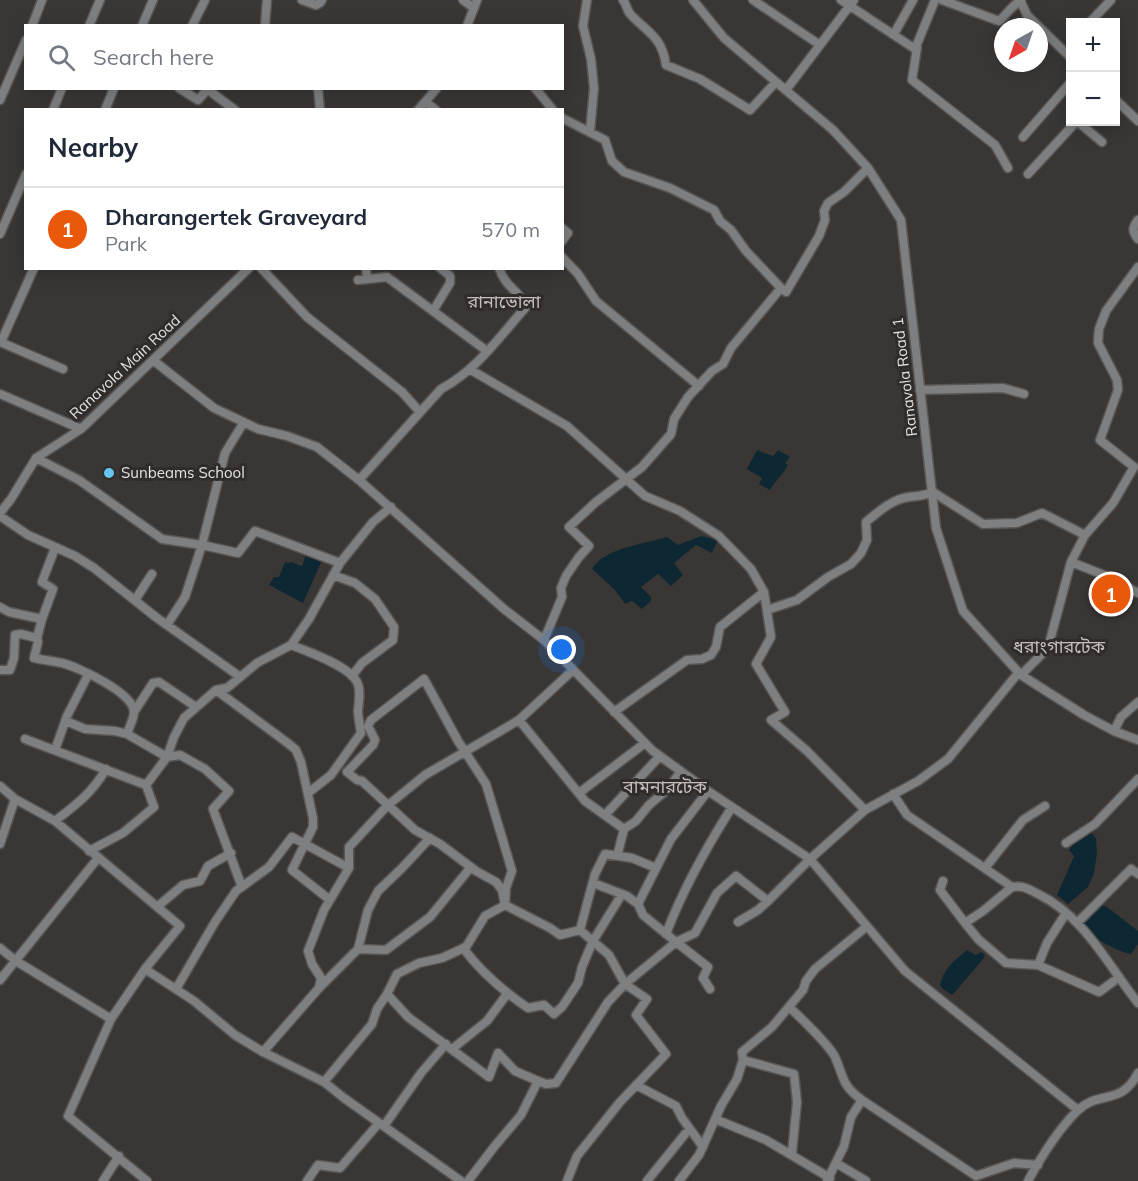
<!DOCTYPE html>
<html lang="en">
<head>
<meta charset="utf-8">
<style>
  :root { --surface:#fff; --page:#f2f2f3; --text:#1f2937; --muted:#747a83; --line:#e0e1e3; --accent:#ea580c }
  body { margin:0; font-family:Mulish,"Noto Sans Bengali",sans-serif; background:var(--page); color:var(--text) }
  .controls { position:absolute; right:18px; top:18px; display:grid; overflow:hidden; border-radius:0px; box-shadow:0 3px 15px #0003 }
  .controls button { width:54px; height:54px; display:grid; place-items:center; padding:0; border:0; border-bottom:2px solid var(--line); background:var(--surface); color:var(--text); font:30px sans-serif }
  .compass { position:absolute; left:994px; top:18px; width:54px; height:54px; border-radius:50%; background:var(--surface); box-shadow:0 3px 15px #0003; rotate:220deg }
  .you { position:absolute; left:562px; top:650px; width:21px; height:21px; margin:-15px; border:4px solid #fff; border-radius:50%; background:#1a73e8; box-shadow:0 0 0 9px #1a73e833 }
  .badge { display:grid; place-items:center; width:39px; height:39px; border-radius:50%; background:var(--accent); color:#fff; font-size:20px; font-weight:700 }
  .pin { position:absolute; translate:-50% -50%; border:3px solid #fff; box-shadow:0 2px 6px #0006 }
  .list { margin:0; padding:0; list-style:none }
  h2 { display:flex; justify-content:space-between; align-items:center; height:78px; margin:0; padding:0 24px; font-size:26px }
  h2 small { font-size:20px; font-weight:400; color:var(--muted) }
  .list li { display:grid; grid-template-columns:39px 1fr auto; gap:18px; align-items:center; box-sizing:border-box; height:84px; padding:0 24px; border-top:2px solid var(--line) }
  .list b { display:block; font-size:22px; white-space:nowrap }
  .list p { margin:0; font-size:20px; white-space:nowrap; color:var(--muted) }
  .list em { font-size:20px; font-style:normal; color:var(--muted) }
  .icon { flex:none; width:33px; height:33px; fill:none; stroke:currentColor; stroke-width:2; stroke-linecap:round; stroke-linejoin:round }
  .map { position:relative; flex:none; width:1138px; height:1181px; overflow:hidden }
  .search { position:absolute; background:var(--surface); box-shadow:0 3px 15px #0003; left:24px; top:24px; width:540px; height:66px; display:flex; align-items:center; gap:15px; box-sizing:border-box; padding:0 21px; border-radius:0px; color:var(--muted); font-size:22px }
  .panel { position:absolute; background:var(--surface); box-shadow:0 3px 15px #0003; left:24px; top:108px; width:540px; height:162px; border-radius:0px }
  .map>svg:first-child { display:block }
  .water { fill:#0e2833 }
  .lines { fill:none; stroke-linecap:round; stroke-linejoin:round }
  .minor-casing { stroke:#585553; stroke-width:11 }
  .minor { stroke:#7d7f80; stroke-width:8 }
  .poi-dot { fill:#65c5ee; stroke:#302c2a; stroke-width:2 }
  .labels { text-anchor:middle; stroke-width:6; stroke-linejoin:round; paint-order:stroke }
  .street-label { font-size:15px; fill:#e3e0df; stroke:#302c2a }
  .poi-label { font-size:15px; fill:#e3e0df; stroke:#302c2a; text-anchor:start }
  .quarter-label { font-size:18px; fill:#c3bebb; stroke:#302c2a }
</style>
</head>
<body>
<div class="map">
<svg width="1138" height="1181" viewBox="0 0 1138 1181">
  <rect width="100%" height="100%" fill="#3a3634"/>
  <path class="water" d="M757,450L773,456L778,450L790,457L785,463L788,465C782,476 774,482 770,490L759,484L762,478L747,469Z
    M701,536L718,540L712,553L696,545L674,563L683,575L671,586L658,574L641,587L651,597V601L642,609L632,601L625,604L615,590L592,569C604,548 644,544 667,537L678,545Z
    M307,551L323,558L303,603L269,585L274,577H279L285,562L289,563L291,562L302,566Z
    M1089,830L1096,838L1097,853L1094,873L1088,887L1068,904L1057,895L1074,856L1069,850L1079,837Z
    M1097,903L1107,907L1138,931V944L1131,954C1114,950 1090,938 1083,922Z
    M967,950L976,955L981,952L985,955L984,958L955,992L952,995L943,989L940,985C943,969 955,960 967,950Z"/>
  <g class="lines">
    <defs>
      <path id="minor" d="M302,0L316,5L320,3L322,0
        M463,0L474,8
        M587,0L583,26L591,59L594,88L590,132
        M623,0C627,5 627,12 632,16C650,34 662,38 666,65L700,79L750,110L776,82
        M693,0L724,38L833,130L868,168L901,220L936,528L963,611L1021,675L1084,715L1114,731L1138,740
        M753,0L820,45
        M841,0L915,49L935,0
        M942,0L999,21C1008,14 1010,6 1021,1
        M1020,0L1027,15L1070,57
        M1090,22L1111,0
        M32,26L42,0
        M89,26L100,0
        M142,26L153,0
        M192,26L205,0
        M265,26L267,0
        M467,26L477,0
        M894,34L913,0
        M917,48L912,80L995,145L1008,168
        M179,88L198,100L207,90L211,92L235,110
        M318,88L320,110
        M535,88L553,110
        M786,90L854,0
        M0,100L26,40
        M1116,100L1138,121
        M426,102L436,110
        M53,110L62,88
        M105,110L114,88
        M418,110L437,88
        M562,118L605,140L612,161L624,172L670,188L714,210L720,221L731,230L746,251L781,288
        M1078,122L1102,142
        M1023,137L1070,83
        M1028,174L1076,122
        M1138,220C1132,228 1132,231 1138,239
        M562,228L568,233L562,241
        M0,234L26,174
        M562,257L578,274L596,301L699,386
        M261,268L307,317L402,392L420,412
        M366,268L367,278
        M358,280L387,277L487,351
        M433,311L450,283V276L440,268
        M0,342L63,369
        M1,342L34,268
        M154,361L214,408L258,429L287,436L317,447L359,480L504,609L544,640L653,751L708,791L810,859L905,971L1078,1110
        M471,370L567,426L645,496L680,511L719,536L751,569L764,592L771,637L756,664L785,712L771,720L807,751L865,810
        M920,390L1003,388L1024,394
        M0,394L81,429
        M36,458L79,480L162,539L202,545L238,553L255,531L340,563
        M359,480L441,389C477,370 499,337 526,307C519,289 506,289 499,268
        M0,513L11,499L36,458L81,429L249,268
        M0,516L28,535L75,556L94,568L157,618L239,676
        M1071,562L1109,577L1138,593
        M333,575L355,583L375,599L394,627L393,640L362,663L352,676
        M135,600L152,574
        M0,607L9,612L42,619L53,589L42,582L55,548
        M767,610L797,600L828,577L851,564L861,553L867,540L866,522C878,512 892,499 909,497C918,496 924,496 933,492L983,524L1017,523L1042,513L1085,535
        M167,625L185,597L202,545L225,453L244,422
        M37,638L38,642L34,658C43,660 53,661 62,663C78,667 134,693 134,712C134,719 129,727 127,734L167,757L180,755L205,769L229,791L213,809L242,887
        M544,640L562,597L561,588L566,576L579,557L589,546L569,527L596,502L642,467L671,434L674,419L688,397L712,371L723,364L731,348L781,288L786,292L819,236L825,220L824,211L828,203L844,192L868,168
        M291,645C307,651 349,666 357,682C361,690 359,701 358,710C358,717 360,726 361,733L331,775L308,793
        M0,670H10L14,658L15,635L21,634L37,638L42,619
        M1021,675L1048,648L1071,562L1085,535L1113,503L1134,467L1100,440L1118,390L1117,380L1098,343L1099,329L1106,311L1138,267
        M216,690L289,744L296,750L301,762L313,818V827L292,870L330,900
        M134,712L153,683L159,682L196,707
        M614,712L687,660L702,659L711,655L716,647L720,627L764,592
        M519,720L585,801L624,829L618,853
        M66,721L85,729L115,731L127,734
        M1114,731L1121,717L1138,702
        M25,739L146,785
        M55,750L67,716L88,675
        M0,786L15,799L55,821L180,926L145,969L194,1001L235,1035L263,1052L324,1082L344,1098L461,1181
        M579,793L645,743
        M893,794L907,815L1012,887C1023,885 1028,889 1038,894C1084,916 1108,965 1138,1003
        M605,815L660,756
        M55,821C77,804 92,793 106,769
        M624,829L636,821L649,805L668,789L681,771
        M1066,843L1095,824L1138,779
        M0,844L15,799
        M89,851L123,833L154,807L146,785L167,757L174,737L184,718L216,690L227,688L257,663L291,645L309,619L340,563L373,522L391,507
        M985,868L1023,820L1045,806
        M943,881L940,890L965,923
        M593,883L627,896L638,904
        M1012,887L983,911L965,923L978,939L1006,963L1038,965L1099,992L1114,981
        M157,907L183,885L200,881L208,866L231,853
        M738,922L758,910L768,901
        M1077,923L1131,869L1138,874
        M580,930L595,874L605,854L632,858L656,868
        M666,934C683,889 706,848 732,807
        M0,948L16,961L111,1019L145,969
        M463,948C481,972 503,991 528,1008L544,1005L554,1014L562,1007L578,983L582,967L593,941L622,894
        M358,949L368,910L378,891L402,868L430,838
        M1038,965L1047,943L1066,913
        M0,980L98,858
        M319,988L358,949L386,950L430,917L471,867
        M176,989L215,922L236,891L269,867L292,837L349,868
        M710,989L703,978L708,967L676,942L695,933L717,893L736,876L768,901L810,859L865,810L918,781L948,759L1019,672
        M789,1007C799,1016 829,1045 835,1057C844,1077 841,1085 862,1100L851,1117L844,1146L827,1181
        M111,1019L68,1116L147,1181
        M452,1049L487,1021L507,994
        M263,1052L319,988L321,978L312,964L308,951L324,910L349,868V847L387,806L425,775L519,720L572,671
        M743,1060L794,1074L797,1102L792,1153
        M538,1081L515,1071L498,1053L489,1077L408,1017L387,994L397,974L419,963L442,958L466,947L485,916L505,905L502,890L496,882L476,871L440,844L415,830L362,781L357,780L347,772L373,745L375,740L368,726L371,720L424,679L458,741L486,784L512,871L506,888L505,905L550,928L560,935L580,930L609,955L625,984L647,999L636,1015L666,1054L620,1102L577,1156L567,1181
        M324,1082L372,1024L377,1009L387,994
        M636,1085L676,1106L682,1118L703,1147
        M862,1100L976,1176L1014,1163L1038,1165
        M715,1119L766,1140L830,1178
        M384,1126L421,1073L446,1044
        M836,1163L866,1181
        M103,1181L119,1156
        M307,1181L318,1165L340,1168L379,1123
        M468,1181L494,1147L521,1115L538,1081L546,1084L556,1083L608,1002L625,984L676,942L643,915L638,904L671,839L708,791
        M647,1181L685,1134
        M679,1181L699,1155L721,1106L737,1079L743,1060L742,1052L772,1027L803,990L806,981L815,969L866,927
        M1028,1181C1041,1157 1058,1130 1077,1111C1100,1089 1120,1107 1138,1073"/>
    </defs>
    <use href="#minor" class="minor-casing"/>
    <use href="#minor" class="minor"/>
  </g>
  <circle class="poi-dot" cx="109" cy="473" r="6"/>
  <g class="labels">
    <g class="street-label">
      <text transform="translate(125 367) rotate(-43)" y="5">Ranavola Main Road</text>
      <text transform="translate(905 377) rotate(-97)" y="5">Ranavola Road 1</text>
    </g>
    <g class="poi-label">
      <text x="121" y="478">Sunbeams School</text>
    </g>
    <g class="quarter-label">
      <text x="504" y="308">রানাভোলা</text>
      <text x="1059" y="653">ধরাংগারটেক</text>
      <text x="665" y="793">বামনারটেক</text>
    </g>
  </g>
</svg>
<div class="controls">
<button>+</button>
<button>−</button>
</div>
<svg class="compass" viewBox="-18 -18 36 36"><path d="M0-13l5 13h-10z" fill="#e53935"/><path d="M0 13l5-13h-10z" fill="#747a83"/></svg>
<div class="you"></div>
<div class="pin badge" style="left:1111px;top:594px">1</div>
<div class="search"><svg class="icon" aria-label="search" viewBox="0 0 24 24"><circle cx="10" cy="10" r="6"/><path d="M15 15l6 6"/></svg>Search here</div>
<section class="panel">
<h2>Nearby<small></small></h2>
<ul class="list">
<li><span class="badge">1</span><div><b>Dharangertek Graveyard</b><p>Park</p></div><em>570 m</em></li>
</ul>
</section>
</div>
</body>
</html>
